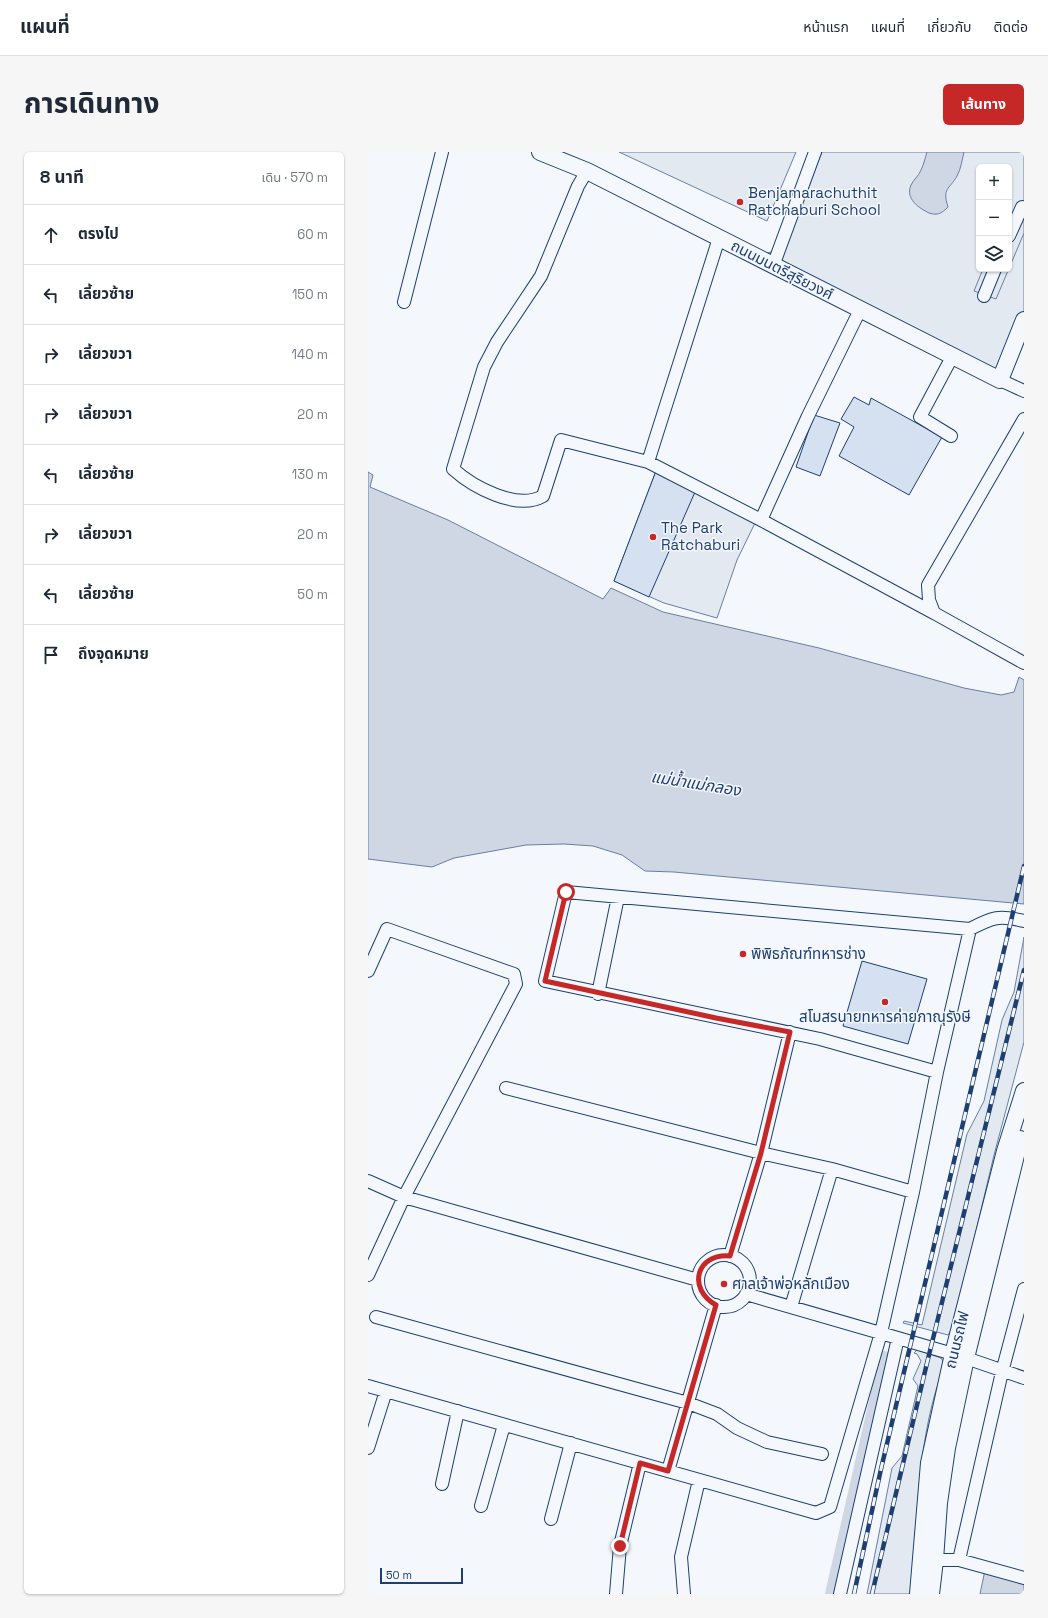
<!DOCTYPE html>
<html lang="th">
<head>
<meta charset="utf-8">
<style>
  :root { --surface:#fff; --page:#f6f6f7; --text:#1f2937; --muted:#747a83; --line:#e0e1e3; --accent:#c62828 }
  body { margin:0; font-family:"Space Grotesk","Noto Sans Thai",sans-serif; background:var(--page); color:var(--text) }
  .controls { position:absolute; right:12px; top:12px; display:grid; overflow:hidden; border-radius:6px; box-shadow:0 1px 3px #0004 }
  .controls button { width:36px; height:36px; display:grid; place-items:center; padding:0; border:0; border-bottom:1px solid var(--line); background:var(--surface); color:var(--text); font:20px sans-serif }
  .scale { position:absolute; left:12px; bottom:10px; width:83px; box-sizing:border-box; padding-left:4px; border:2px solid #1d3f73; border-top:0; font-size:11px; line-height:14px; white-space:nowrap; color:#1d3f73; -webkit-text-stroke:3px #f4f7fb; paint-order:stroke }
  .stop { position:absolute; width:12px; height:12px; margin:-9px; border:3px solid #c62828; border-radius:50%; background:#fff }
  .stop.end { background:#c62828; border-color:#fff; box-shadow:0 1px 4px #0008 }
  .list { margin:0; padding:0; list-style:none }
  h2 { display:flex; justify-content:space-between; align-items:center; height:52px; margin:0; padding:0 16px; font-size:17px }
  h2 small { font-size:13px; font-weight:400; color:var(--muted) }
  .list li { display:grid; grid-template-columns:26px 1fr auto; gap:12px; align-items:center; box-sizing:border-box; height:60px; padding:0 16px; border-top:1px solid var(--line) }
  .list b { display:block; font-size:15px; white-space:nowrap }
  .list em { font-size:13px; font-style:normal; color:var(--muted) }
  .icon { flex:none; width:22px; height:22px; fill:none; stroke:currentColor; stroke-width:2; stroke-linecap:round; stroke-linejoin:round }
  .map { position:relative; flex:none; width:656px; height:1442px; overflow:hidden; border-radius:6px }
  header { display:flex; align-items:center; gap:24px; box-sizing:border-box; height:56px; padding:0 20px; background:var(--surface); border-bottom:1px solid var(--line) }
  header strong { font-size:19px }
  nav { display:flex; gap:22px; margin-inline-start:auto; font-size:14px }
  .intro { display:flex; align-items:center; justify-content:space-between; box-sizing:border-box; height:96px; padding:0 24px }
  h1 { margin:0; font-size:28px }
  .button { padding:10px 18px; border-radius:6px; background:var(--accent); color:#fff; font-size:14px; font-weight:700 }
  main { display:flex; gap:24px; padding:0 24px }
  aside { flex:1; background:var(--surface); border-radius:6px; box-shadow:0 1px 3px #0004 }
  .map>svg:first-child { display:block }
  .green { fill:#e3e9f0; stroke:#687fa3; fill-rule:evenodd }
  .parking { fill:#e3e8f0; stroke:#687fa3 }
  .water { fill:#cfd7e4; stroke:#687fa3 }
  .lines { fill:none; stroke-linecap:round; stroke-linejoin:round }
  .canal { stroke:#cfd7e4; stroke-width:12 }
  .building { fill:#d5e0f0; stroke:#1d3f73 }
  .minor-casing { stroke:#1d3f73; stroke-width:14 }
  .major-casing { stroke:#1d3f73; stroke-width:18 }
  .minor { stroke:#f4f7fb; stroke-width:12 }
  .major { stroke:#f4f7fb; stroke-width:16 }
  .rail-casing { stroke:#1d3f73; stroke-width:4.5 }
  .rail { stroke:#f4f7fb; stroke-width:3; stroke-dasharray:9; stroke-linecap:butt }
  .route { stroke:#c62828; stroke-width:5 }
  .poi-dot { fill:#c62828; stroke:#f4f7fb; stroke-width:1.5 }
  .labels { text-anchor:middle; stroke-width:3; stroke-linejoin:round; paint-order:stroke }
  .poi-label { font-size:15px; fill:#1d3f73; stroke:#f4f7fb; text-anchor:start }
  .street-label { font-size:15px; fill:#1d3f73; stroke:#f4f7fb }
  .water-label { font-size:16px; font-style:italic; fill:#1d3f73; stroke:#f4f7fb }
</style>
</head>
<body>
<header>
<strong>แผนที่</strong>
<nav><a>หน้าแรก</a><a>แผนที่</a><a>เกี่ยวกับ</a><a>ติดต่อ</a></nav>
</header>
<div class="intro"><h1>การเดินทาง</h1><a class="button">เส้นทาง</a></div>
<main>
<aside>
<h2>8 นาที<small>เดิน · 570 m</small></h2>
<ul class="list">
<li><svg class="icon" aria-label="ahead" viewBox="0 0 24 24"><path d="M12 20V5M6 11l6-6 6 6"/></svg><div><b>ตรงไป</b></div><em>60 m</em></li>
<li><svg class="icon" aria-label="left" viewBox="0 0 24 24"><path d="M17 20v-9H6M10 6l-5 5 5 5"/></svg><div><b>เลี้ยวซ้าย</b></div><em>150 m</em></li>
<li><svg class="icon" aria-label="right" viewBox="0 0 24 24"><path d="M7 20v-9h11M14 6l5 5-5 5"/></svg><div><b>เลี้ยวขวา</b></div><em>140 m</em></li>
<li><svg class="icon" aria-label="right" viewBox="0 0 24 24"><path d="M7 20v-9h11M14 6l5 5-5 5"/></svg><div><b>เลี้ยวขวา</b></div><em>20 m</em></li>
<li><svg class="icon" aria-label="left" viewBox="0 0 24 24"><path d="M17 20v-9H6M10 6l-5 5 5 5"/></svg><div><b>เลี้ยวซ้าย</b></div><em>130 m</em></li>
<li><svg class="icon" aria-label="right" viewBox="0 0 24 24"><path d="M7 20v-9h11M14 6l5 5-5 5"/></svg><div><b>เลี้ยวขวา</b></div><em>20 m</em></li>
<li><svg class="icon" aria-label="left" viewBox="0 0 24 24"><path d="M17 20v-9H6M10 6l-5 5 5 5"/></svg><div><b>เลี้ยวซ้าย</b></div><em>50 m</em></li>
<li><svg class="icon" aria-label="arrive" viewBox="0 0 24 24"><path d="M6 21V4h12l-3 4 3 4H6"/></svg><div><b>ถึงจุดหมาย</b></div></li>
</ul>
</aside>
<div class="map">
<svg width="656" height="1442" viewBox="0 0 656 1442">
  <rect width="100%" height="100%" fill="#f4f7fb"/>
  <path class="green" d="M251,0H428L399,69Z
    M454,0H656V160L632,228L387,104L407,99ZM611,15H641V117H611Z
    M288,319L387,371L369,408L349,466L296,451L246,429Z
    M656,785V890L626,1003L585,1176L580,1183L535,1171L536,1169L554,1173L599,982L616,949L634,868L646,840Z
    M549,1198L573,1206L577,1212C548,1285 551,1365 542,1442H499L524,1316L534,1304L550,1234L545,1227L553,1209L549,1202L546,1201Z"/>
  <path class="parking" d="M641,59L656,65V81L628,147L606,139L615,117H641Z"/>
  <path class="water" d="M559,0H596C594,8 593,17 589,24C581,38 574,36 580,55C574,61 570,64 561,61C551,56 537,47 543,33C545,28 551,24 553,18C556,12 557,6 559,0Z
    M0,320L5,323L2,335L80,368L235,447L243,436L295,460L451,496L596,536L633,543L646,540L651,525L656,528V752L306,720L277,719L254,703L225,694L196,692L158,693L86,706L64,715L0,707Z
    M617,1418L656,1429V1442H612Z"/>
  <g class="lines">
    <path class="canal" d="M463,1442L517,1205"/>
  </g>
  <path class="building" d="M486,245L501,253L503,246L574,285L541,343L471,304L486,275L473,267Z
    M446,263L472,271L452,324L428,315Z
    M288,319L327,340L281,445L246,429Z
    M494,809L559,827L540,892L475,874Z"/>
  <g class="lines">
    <defs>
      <path id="minor" d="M219,19L210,34L173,124L129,190L116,215L85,317C105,335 149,359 175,344L193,288L280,310
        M641,84L654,55L656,56
        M351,86L280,310L393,368L566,461
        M405,114L447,0
        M616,144L627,117
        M36,150L74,0
        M632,228L656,239
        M656,267L560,433L561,448L566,461L656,511
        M583,284L552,265L584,205
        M393,368L440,264L492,158
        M0,819L19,777L146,822L148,832L36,1045L0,1123
        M230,842L250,745
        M569,920L452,887L177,829L198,740L602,777C625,765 631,763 656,769
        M138,936L393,1001L464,1017L545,1040
        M0,1029L36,1045L330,1128
        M330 1129a26 26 0 1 1 52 0a26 26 0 1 1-52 0Z
        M362,1104L393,1001L422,880
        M378,1142L585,1202
        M423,1155L464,1017
        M8,1165L320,1251L349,1262L369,1276L399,1290L454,1302
        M598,1206L656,1226
        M0,1234L448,1361L462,1355L513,1181L545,1040L569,920L602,777
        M0,1296L18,1239
        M300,1319L348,1153
        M74,1332L90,1259
        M113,1354L136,1273
        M183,1367L203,1291
        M567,1408H591L656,1426
        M591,1408L634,1220L656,1137
        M248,1442L252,1394L272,1311
        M316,1442L313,1405L331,1328
        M472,1442L530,1186"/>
      <path id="major" d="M172,0L219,19L632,228L656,168
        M550,1442L561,1311L585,1202L637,999L656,939
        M563,1442L567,1408L571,1351L579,1296L598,1206L652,987"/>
    </defs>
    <use href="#minor" class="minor-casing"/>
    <use href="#major" class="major-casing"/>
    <use href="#minor" class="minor"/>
    <use href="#major" class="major"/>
    <defs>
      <path id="rail" d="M486,1442L513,1317L656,714
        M504,1442L559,1211L656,818"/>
    </defs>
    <use href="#rail" class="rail-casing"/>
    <use href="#rail" class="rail"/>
  </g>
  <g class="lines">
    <path class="route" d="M198,740L177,829L348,866L422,880L393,1001L362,1104C328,1101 319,1137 348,1153L300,1319L272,1311L252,1394"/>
  </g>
  <g class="poi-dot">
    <circle cx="372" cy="50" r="4"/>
    <circle cx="285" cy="385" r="4"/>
    <circle cx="375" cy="802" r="4"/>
    <circle cx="517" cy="850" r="4"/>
    <circle cx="356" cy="1132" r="4"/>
  </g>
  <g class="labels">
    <g class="poi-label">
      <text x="380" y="46">Benjamarachuthit<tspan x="380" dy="17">Ratchaburi School</tspan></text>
      <text x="293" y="381">The Park<tspan x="293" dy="17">Ratchaburi</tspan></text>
      <text x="383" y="807">พิพิธภัณฑ์ทหารช่าง</text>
      <text x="517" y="870" text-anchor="middle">สโมสรนายทหารค่ายภาณุรังษี</text>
      <text x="364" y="1137">ศาลเจ้าพ่อหลักเมือง</text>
    </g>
    <g class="street-label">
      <text transform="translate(414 118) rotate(27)" y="5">ถนนมนตรีสุริยวงศ์</text>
      <text transform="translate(589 1188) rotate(-76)" y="5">ถนนรถไฟ</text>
    </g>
    <g class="water-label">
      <text transform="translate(328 631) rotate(9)" y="6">แม่น้ำแม่กลอง</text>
    </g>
  </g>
</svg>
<div class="controls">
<button>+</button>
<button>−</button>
<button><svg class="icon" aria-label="layers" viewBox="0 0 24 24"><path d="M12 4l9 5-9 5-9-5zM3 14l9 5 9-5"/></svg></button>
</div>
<div class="scale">50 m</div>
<div class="stop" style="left:198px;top:740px"></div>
<div class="stop end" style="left:252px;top:1394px"></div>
</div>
</main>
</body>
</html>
